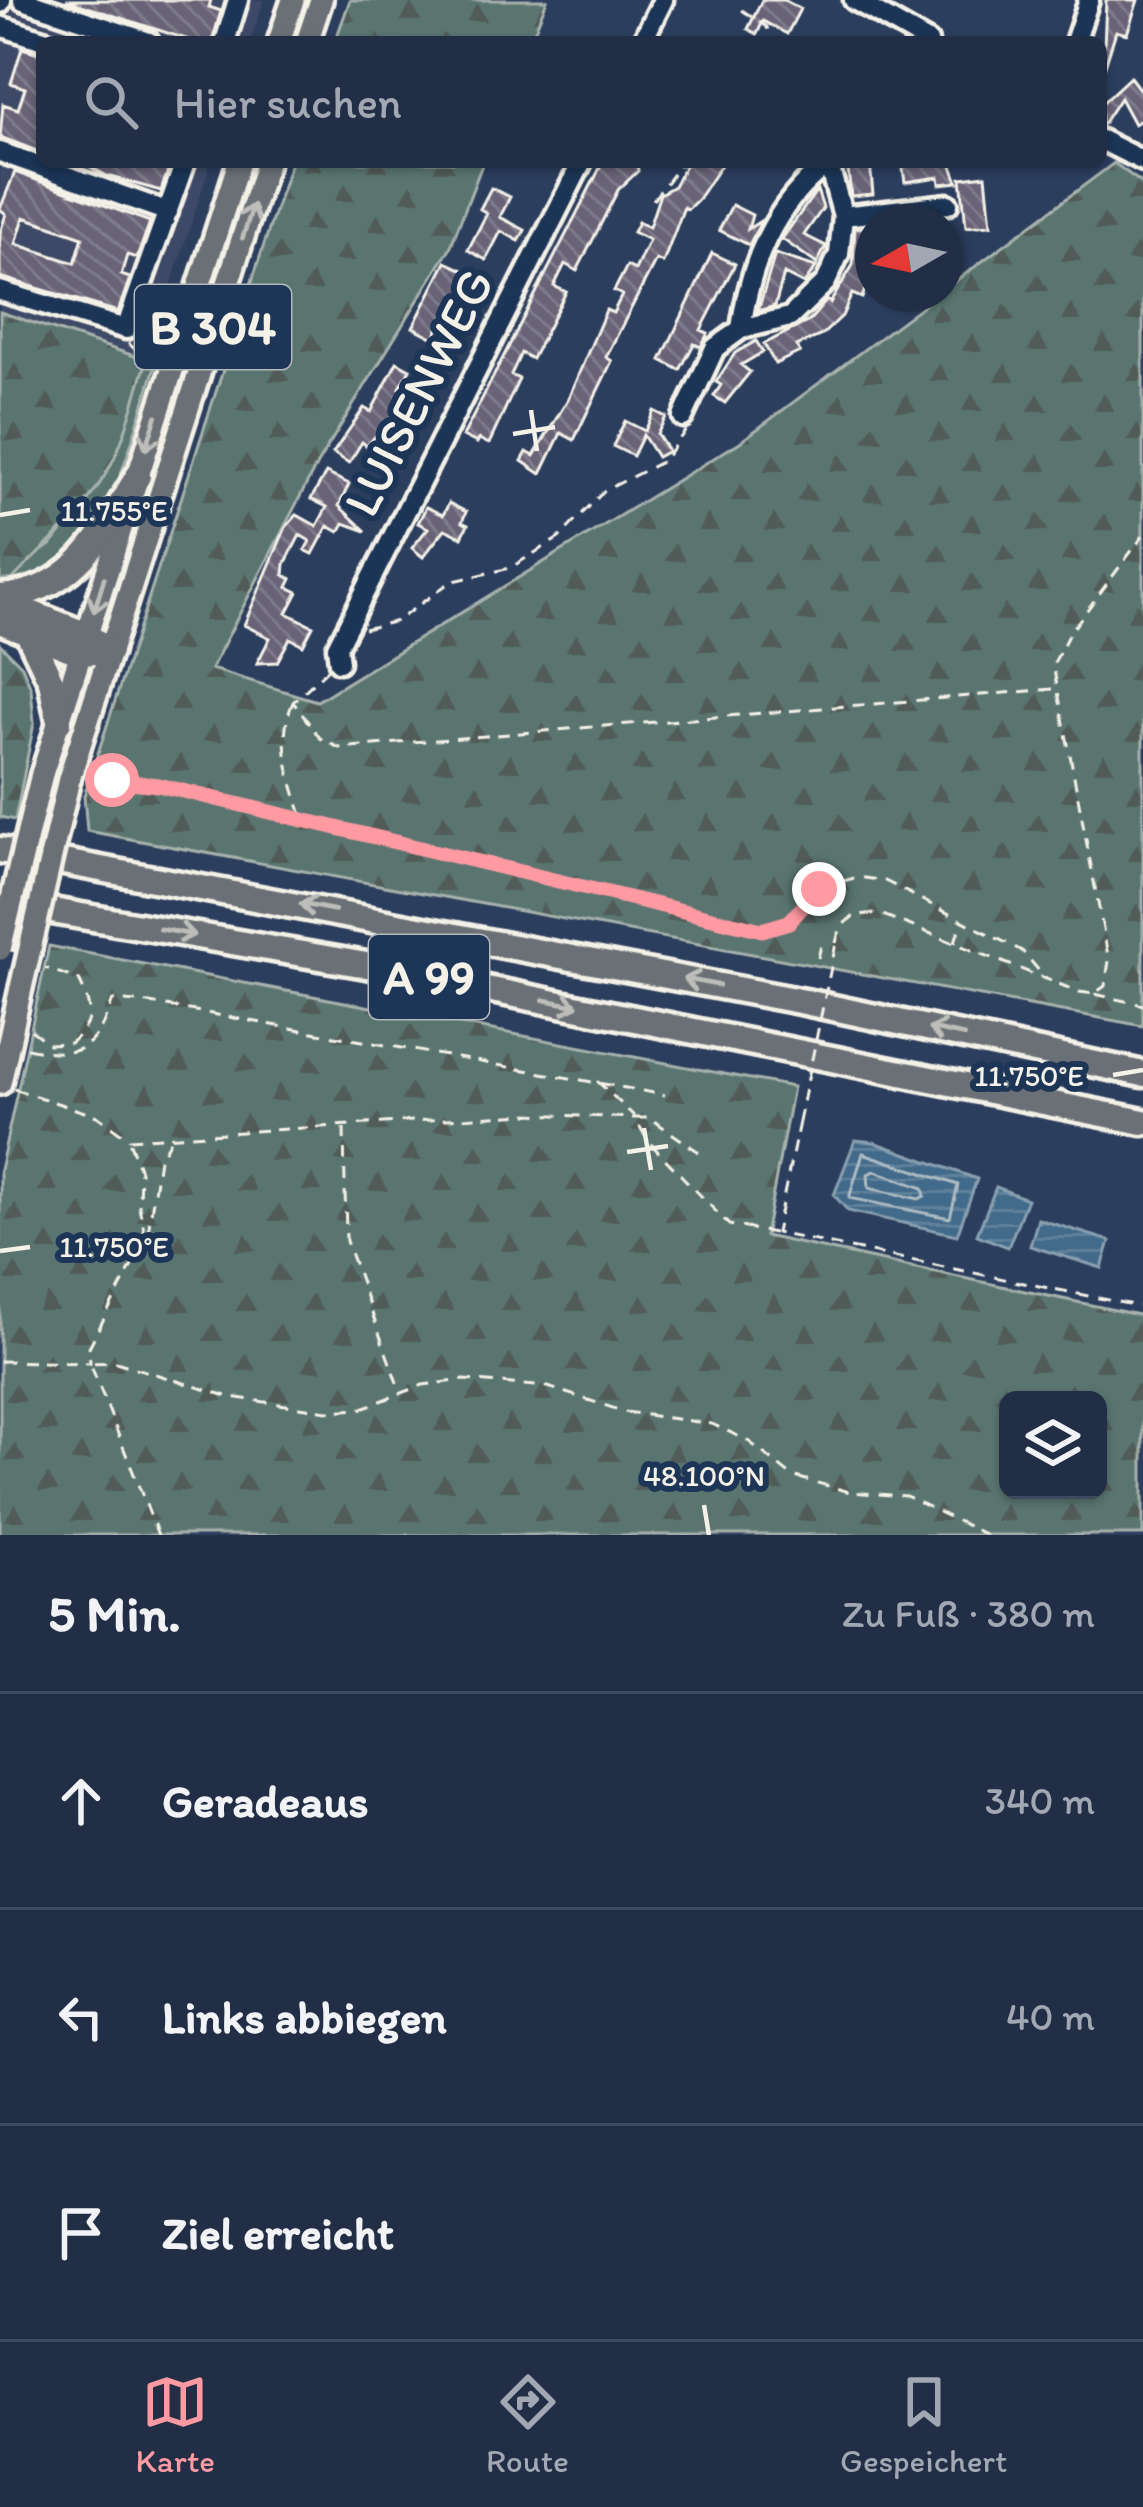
<!DOCTYPE html>
<html lang="de">
<head>
<meta charset="utf-8">
<style>
  :root { --surface:#212e46; --page:#29364d; --text:#f1f3f6; --muted:#a2a8b3; --line:#3e4a5f; --accent:#ff9aa2 }
  body { margin:0; font-family:Itim,sans-serif; background:var(--page); color:var(--text) }
  .controls { position:absolute; right:36px; bottom:36px; display:grid; overflow:hidden; border-radius:18px; box-shadow:0 3px 9px #0004 }
  .controls button { width:108px; height:108px; display:grid; place-items:center; padding:0; border:0; border-bottom:3px solid var(--line); background:var(--surface); color:var(--text); font:60px sans-serif }
  .compass { position:absolute; left:855px; top:204px; width:108px; height:108px; border-radius:50%; background:var(--surface); box-shadow:0 3px 9px #0004; rotate:261deg }
  .stop { position:absolute; width:36px; height:36px; margin:-27px; border:9px solid #ff9aa2; border-radius:50%; background:#fff }
  .stop.end { background:#ff9aa2; border-color:#fff; box-shadow:0 3px 12px #0008 }
  .list { margin:0; padding:0; list-style:none }
  h2 { display:flex; justify-content:space-between; align-items:center; height:156px; margin:0; padding:0 48px; font-size:51px }
  h2 small { font-size:39px; font-weight:400; color:var(--muted) }
  .list li { display:grid; grid-template-columns:78px 1fr auto; gap:36px; align-items:center; box-sizing:border-box; height:216px; padding:0 48px; border-top:3px solid var(--line) }
  .list b { display:block; font-size:45px; white-space:nowrap }
  .list em { font-size:39px; font-style:normal; color:var(--muted) }
  .icon { flex:none; width:66px; height:66px; fill:none; stroke:currentColor; stroke-width:2; stroke-linecap:round; stroke-linejoin:round }
  .map { position:relative; flex:none; width:1143px; height:1535px; overflow:hidden }
  .search { position:absolute; background:var(--surface); box-shadow:0 3px 9px #0004; left:36px; right:36px; top:36px; height:132px; display:flex; align-items:center; gap:30px; box-sizing:border-box; padding:0 42px; border-radius:18px; color:var(--muted); font-size:45px }
  .sheet { height:804px; background:var(--surface) }
  nav { display:flex; justify-content:space-around; align-items:center; box-sizing:border-box; height:168px; border-top:3px solid var(--line); background:var(--surface); font-size:33px; color:var(--muted) }
  nav a { display:grid; justify-items:center; gap:6px }
  nav .on { color:var(--accent) }
  .map>svg:first-child { display:block }
  .built { fill:#3e4966 }
  .green { fill:#5a7470; stroke:#a7b2ac; stroke-width:3 }
  .forest { fill:url(#forest-firs); stroke:#a7b2ac; stroke-width:3; fill-rule:evenodd }
  .water { fill:url(#water-rules); stroke:#89a0b0; stroke-width:3 }
  .lines { fill:none; stroke-linecap:round; stroke-linejoin:round }
  .shore { stroke:#adbbc2; stroke-width:3 }
  .building { fill:url(#building-back-hatch); stroke:#f4f1e8; stroke-width:3; fill-rule:evenodd }
  .minor-casing { stroke:#f4f1e8; stroke-width:27 }
  .major-casing { stroke:#f4f1e8; stroke-width:30 }
  .highway-casing { stroke:#f4f1e8; stroke-width:33 }
  .path { stroke:#f4f1e8; stroke-width:3; stroke-dasharray:12 9; stroke-linecap:butt }
  .minor { stroke:#1d3557; stroke-width:18 }
  .major { stroke:#6a7074; stroke-width:21 }
  .highway { stroke:#6a7074; stroke-width:24 }
  .major-bridge-casing { stroke:#f4f1e8; stroke-width:30; stroke-linecap:butt }
  .path-bridge { stroke:#f4f1e8; stroke-width:3; stroke-dasharray:12 9; stroke-linecap:butt }
  .major-bridge { stroke:#6a7074; stroke-width:21 }
  .oneway { stroke:#bdbdba }
  .route { stroke:#ff9aa2; stroke-width:15 }
  .ticks { fill:none; stroke:#f4f1e8; stroke-width:4.5 }
  .labels { text-anchor:middle; stroke-width:12; stroke-linejoin:round; paint-order:stroke }
  .shield { fill:#1d3557; stroke:#b4b9bc; stroke-width:3 }
  .shield-label { font-size:48px; font-weight:bold; fill:#f4f1e8 }
  .street-label { font-size:51px; fill:#f4f1e8; stroke:#1d3557 }
  .ticks-label { font-size:30px; text-anchor:middle; fill:#f4f1e8; stroke:#1d3557; stroke-width:12; stroke-linejoin:round; paint-order:stroke }
</style>
</head>
<body>
<div class="map">
<svg width="1143" height="1535" viewBox="0 0 1143 1535">
  <defs>
    <pattern id="forest-firs" width="22" height="20" patternUnits="userSpaceOnUse" patternTransform="scale(3)"><rect width="22" height="20" fill="#5a7470"/><path d="M5 1l3.5 6h-7zM16 11l3.5 6h-7z" fill="#515c59"/></pattern>
    <pattern id="water-rules" width="6" height="5" patternUnits="userSpaceOnUse" patternTransform="scale(3)"><rect width="6" height="5" fill="#426a8a"/><path d="M0 2.5h6" fill="none" stroke="#5e809a"/></pattern>
    <pattern id="building-back-hatch" width="6" height="6" patternUnits="userSpaceOnUse" patternTransform="scale(3)"><rect width="6" height="6" fill="#696478"/><path d="M-1 5l2 2M0 0l6 6M5-1l2 2" fill="none" stroke="#7f7b8b"/></pattern>
  </defs>
  <rect width="100%" height="100%" fill="#2c3e5e"/>
  <filter id="ink" filterUnits="userSpaceOnUse"><feTurbulence type="fractalNoise" baseFrequency=".00833" numOctaves="2"/><feDisplacementMap in="SourceGraphic" scale="24" xChannelSelector="R" yChannelSelector="G"/><feConvolveMatrix kernelMatrix="1 2 1 2 8 2 1 2 1" color-interpolation-filters="sRGB"/></filter>
  <g filter="url(#ink)">
    <path class="built" d="M0,0H264L250,42H42V162H211L147,360L0,312Z"/>
    <path class="green" d="M249,162H258L107,613L104,610Z
      M147,360L156,364C139,416 110,539 63,568C45,579 19,583 0,590V580H13L20,567L53,543L110,467Z"/>
    <path class="forest" d="M350,0H547L530,42H335Z
      M291,162H483L450,248L317,464L211,669L317,701L740,442L1114,163L1143,184V1026L87,831L84,796Z
      M0,312L147,360C135,395 127,436 109,468C86,512 44,546 12,580H0Z
      M0,644L22,666L31,688L34,723L15,820L0,817Z
      M49,946L793,1087L765,1236L1143,1316V1535H0V1170ZM1008,1400H1098V1490H1008Z"/>
    <path class="water" d="M855,1140L874,1142L977,1179L957,1235L848,1211L834,1195Z
      M996,1187L1027,1199L1008,1247L977,1235Z
      M1038,1219L1110,1241L1102,1268L1030,1246Z"/>
    <g class="lines">
      <path class="shore" d="M863,1153L958,1185L950,1218L849,1198Z
        M875,1171L923,1188L925,1196L919,1199L869,1188L868,1174Z"/>
    </g>
    <path class="building" d="M66,0H211L209,7L221,11L212,42H195Z
      M762,0H784L800,9L787,34L763,21L757,34L748,29Z
      M1106,0H1138L1127,34L1116,31L1103,72Z
      M22,48L42,54V153L0,137L3,104L18,109L25,88L11,83Z
      M1130,77L1143,94V119L1134,124L1120,98L1101,127V104Z
      M81,162H171L161,191L107,176Z
      M603,162H637L638,171L618,190L577,271L565,264L554,286L566,292L532,359L521,353L511,375L519,379L489,444L479,439L477,443L463,436Z
      M687,162H723L698,199L688,209L684,207L663,263L656,260L606,357L612,361L574,440L561,433L541,474L522,461L527,452L534,456L568,399L606,310L613,313L622,295L614,291L627,266L635,270L649,240L633,232L638,222L649,227L660,194L674,186Z
      M847,162H870L873,194L851,196Z
      M902,162L951,163L958,182L940,184L939,177L905,182Z
      M15,172L150,222L137,258L127,255L121,275L130,278L118,312L0,277V233L6,214L0,209ZM24,217L83,237L75,263L16,244Z
      M986,175L991,225L966,227L961,178Z
      M491,188L510,197L500,217L525,230L519,241L501,231L486,260L468,250L487,213L480,209Z
      M817,190L823,208L804,235L826,246L817,264L782,239Z
      M732,205L752,215L748,229L762,220L749,245L719,230Z
      M873,226V251L866,269L871,271L862,298L852,294L842,316L822,335L796,346L800,352L775,364L764,344L809,321L827,300L830,303L853,265L855,228Z
      M712,253L735,264L701,330L708,333L701,347L694,344L680,370L661,360Z
      M775,254L816,267L804,284L784,274L775,306L758,311Z
      M446,262L474,275L460,303L482,315L473,332L444,317L434,338L413,327Z
      M756,341L763,352L741,365L750,372L725,403L714,396L721,385L716,382L735,353Z
      M397,362L410,369L400,388L411,394L367,446L362,442L349,463L333,453L364,408L371,412Z
      M654,411L666,417L657,434L668,451L657,457L643,435L633,456L613,446L625,421L645,431Z
      M326,473L349,484L339,506L366,531L344,523L339,532L328,526L313,554L305,550L310,541L300,535L285,564L284,575L292,579L288,587L298,592L287,613L313,626L303,645L290,638L277,662L257,663L270,638L244,625L286,527L297,515L317,526L327,507L311,499Z
      M449,503L466,512L462,522L468,525L462,537L445,529L423,557L412,548L428,528L418,523L426,507L443,515Z"/>
    <g class="lines">
      <defs>
        <path id="minor" d="M23,0L149,42
          M854,0L928,42
          M0,3L1,0
          M0,26L50,42
          M225,42L238,0
          M642,42L663,0
          M1075,42L1089,0
          M1101,140L1143,161
          M0,152L168,212
          M843,216L948,204
          M0,291L126,329L185,162
          M741,329C750,264 773,205 827,164
          M683,417L715,348L741,329L790,317L826,282L839,254L843,216L828,162
          M339,662L337,647L582,162"/>
        <path id="major" d="M279,42L293,0
          M307,42L321,0
          M42,774L239,162
          M69,779L267,162
          M0,1083L21,988"/>
        <path id="highway" d="M0,597C75,592 102,534 138,476
          M0,601L87,635L109,651
          M0,621L81,653L109,651
          M27,631L51,681L59,721
          M0,850L805,1002L1143,1074
          M0,902L378,967L1143,1122"/>
      </defs>
      <use href="#minor" class="minor-casing"/>
      <use href="#major" class="major-casing"/>
      <use href="#highway" class="highway-casing"/>
      <path class="path" d="M742,10L767,27L769,36
        M653,200L682,162
        M128,343L147,360
        M364,629L397,621L450,582L510,568L559,538L604,491L663,461L686,430
        M328,669L293,702L320,738L339,748L1054,689
        M293,702C275,742 292,784 305,824L762,930L789,922L819,888L858,877L885,881L1022,951L1047,980
        M88,781L93,786L130,779L303,823
        M955,942L961,923
        M836,943C842,915 858,912 883,915L1079,992L1094,994L1105,986L1109,961L1053,665L1068,635L1143,536
        M818,958L822,941
        M1095,994L1143,1005
        M31,1030L49,1044L70,1043C95,1024 92,1006 79,980L45,968
        M27,1048C81,1059 94,1051 113,1000L150,1003L665,1095
        M597,1081L634,1116
        M14,1089L97,1116L129,1139L525,1114L635,1118
        M799,1122L776,1233L1143,1307
        M344,1128L346,1241L400,1391
        M699,1152L650,1118H635L648,1141L729,1225L774,1233
        M148,1233L159,1159L171,1139
        M0,1361L90,1363L89,1347L146,1239L139,1207L140,1171L129,1141
        M158,1535L90,1363L116,1362L230,1397L328,1411L360,1409L423,1385L464,1380L548,1387L625,1412L712,1424L747,1440L792,1476L850,1492L906,1496L986,1535"/>
      <use href="#minor" class="minor"/>
      <use href="#major" class="major"/>
      <use href="#highway" class="highway"/>
      <defs>
        <path id="major-bridge" d="M0,949L42,774
          M21,988L69,779"/>
      </defs>
      <use href="#major-bridge" class="major-bridge-casing"/>
      <path class="path-bridge" d="M799,1122L836,943"/>
      <use href="#major-bridge" class="major-bridge"/>
    </g>
    <defs><path id="oneway-shaft" d="M-6 0H5M1.5-3L5.5 0L1.5 3" fill="none" stroke-width="1.6" stroke-linecap="round" stroke-linejoin="round" transform="scale(3)"/></defs>
    <g class="oneway">
      <use href="#oneway-shaft" transform="translate(248 221) rotate(-72)"/>
      <use href="#oneway-shaft" transform="translate(151 433) rotate(108)"/>
      <use href="#oneway-shaft" transform="translate(99 595) rotate(107)"/>
      <use href="#oneway-shaft" transform="translate(317 907) rotate(-169)"/>
      <use href="#oneway-shaft" transform="translate(177 932) rotate(10)"/>
      <use href="#oneway-shaft" transform="translate(701 982) rotate(-169)"/>
      <use href="#oneway-shaft" transform="translate(561 1003) rotate(11)"/>
      <use href="#oneway-shaft" transform="translate(946 1032) rotate(-168)"/>
    </g>
  </g>
  <g class="lines" filter="url(#ink)">
    <path class="route" d="M112,780L158,785L762,930L789,922L819,889"/>
  </g>
  <path class="ticks" d="M531,410L537,451M513,434L555,427M0,515L30,510M1113,1075L1143,1070M644,1128L651,1170M627,1152L668,1146M0,1251L30,1247M704,1505L709,1535"/>
  <g class="labels">
    <g class="shield">
      <rect x="135" y="285" width="156" height="84" rx="9"/>
      <rect x="369" y="935" width="120" height="84" rx="9"/>
    </g>
    <g class="shield-label">
      <text x="213" y="344">B 304</text>
      <text x="429" y="994">A 99</text>
    </g>
    <g class="street-label">
      <text transform="translate(418 392) rotate(-63)" y="18">LUISENWEG</text>
    </g>
  </g>
  <g class="ticks-label">
    <text x="114" y="521">11.755°E</text>
    <text x="1029" y="1086">11.750°E</text>
    <text x="114" y="1257">11.750°E</text>
    <text x="704" y="1486">48.100°N</text>
  </g>
</svg>
<div class="controls">
<button><svg class="icon" aria-label="layers" viewBox="0 0 24 24"><path d="M12 4l9 5-9 5-9-5zM3 14l9 5 9-5"/></svg></button>
</div>
<svg class="compass" viewBox="-18 -18 36 36"><path d="M0-13l5 13h-10z" fill="#e53935"/><path d="M0 13l5-13h-10z" fill="#a2a8b3"/></svg>
<div class="stop" style="left:112px;top:780px"></div>
<div class="stop end" style="left:819px;top:889px"></div>
<div class="search"><svg class="icon" aria-label="search" viewBox="0 0 24 24"><circle cx="10" cy="10" r="6"/><path d="M15 15l6 6"/></svg>Hier suchen</div>
</div>
<section class="sheet">
<h2>5 Min.<small>Zu Fuß · 380 m</small></h2>
<ul class="list">
<li><svg class="icon" aria-label="ahead" viewBox="0 0 24 24"><path d="M12 20V5M6 11l6-6 6 6"/></svg><div><b>Geradeaus</b></div><em>340 m</em></li>
<li><svg class="icon" aria-label="left" viewBox="0 0 24 24"><path d="M17 20v-9H6M10 6l-5 5 5 5"/></svg><div><b>Links abbiegen</b></div><em>40 m</em></li>
<li><svg class="icon" aria-label="arrive" viewBox="0 0 24 24"><path d="M6 21V4h12l-3 4 3 4H6"/></svg><div><b>Ziel erreicht</b></div></li>
</ul>
</section>
<nav>
<a class="on"><svg class="icon" aria-label="map" viewBox="0 0 24 24"><path d="M3 6l6-2 6 2 6-2v14l-6 2-6-2-6 2zM9 4v14M15 6v14"/></svg>Karte</a>
<a><svg class="icon" aria-label="directions" viewBox="0 0 24 24"><path d="M12 3l9 9-9 9-9-9zM9 14v-3h6M13 9l2 2-2 2"/></svg>Route</a>
<a><svg class="icon" aria-label="saved" viewBox="0 0 24 24"><path d="M7 4h10v16l-5-4-5 4z"/></svg>Gespeichert</a>
</nav>
</body>
</html>
